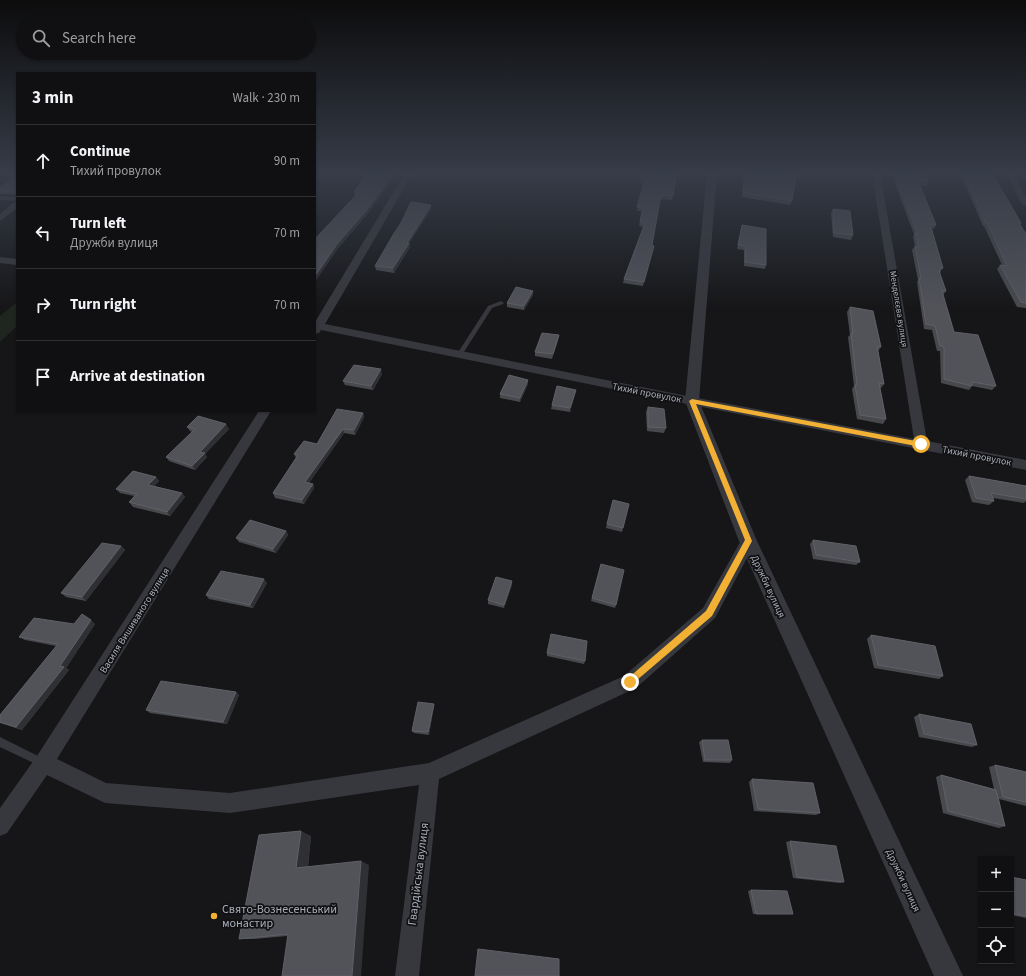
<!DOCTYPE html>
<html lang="en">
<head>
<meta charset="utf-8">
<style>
  :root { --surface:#101012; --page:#1e1e20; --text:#f1f3f6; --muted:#9c9d9f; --line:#303032 }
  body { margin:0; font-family:"Source Sans 3",sans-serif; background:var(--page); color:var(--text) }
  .controls { position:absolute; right:12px; bottom:12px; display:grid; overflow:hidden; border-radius:0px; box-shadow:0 1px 3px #0004 }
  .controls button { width:36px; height:36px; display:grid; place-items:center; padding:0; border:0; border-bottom:1px solid var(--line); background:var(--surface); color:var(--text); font:20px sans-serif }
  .stop { position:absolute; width:12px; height:12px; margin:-9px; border:3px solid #f2b134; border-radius:50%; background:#fff }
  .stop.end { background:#f2b134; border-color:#fff; box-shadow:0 1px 4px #0008 }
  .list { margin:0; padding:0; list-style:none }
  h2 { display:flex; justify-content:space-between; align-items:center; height:52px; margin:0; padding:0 16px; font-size:17px }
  h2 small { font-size:13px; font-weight:400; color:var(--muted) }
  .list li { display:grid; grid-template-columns:26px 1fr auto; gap:12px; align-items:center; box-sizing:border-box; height:72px; padding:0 16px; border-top:1px solid var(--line) }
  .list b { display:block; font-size:15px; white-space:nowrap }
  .list p { margin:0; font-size:13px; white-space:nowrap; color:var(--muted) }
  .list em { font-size:13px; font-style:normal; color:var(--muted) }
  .icon { flex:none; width:22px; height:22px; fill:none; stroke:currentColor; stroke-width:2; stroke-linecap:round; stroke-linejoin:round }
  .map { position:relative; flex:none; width:1026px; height:976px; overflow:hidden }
  .search { position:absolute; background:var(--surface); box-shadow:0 1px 3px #0004; left:16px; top:16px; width:300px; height:44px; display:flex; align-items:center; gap:10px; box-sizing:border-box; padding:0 14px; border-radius:22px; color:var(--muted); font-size:15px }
  .panel { position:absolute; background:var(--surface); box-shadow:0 1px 3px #0004; left:16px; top:72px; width:300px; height:340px; border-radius:0px }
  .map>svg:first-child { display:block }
  .green { fill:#1e261f }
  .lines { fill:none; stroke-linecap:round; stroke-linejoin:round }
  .service { fill:#37383d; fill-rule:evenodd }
  .minor { fill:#37383d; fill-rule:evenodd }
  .tertiary { fill:#37383d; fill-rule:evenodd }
  .wall { fill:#47494d }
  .shaded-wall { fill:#2f3033 }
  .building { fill:#525359; stroke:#5f6168 }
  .route { fill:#f2b134 }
  .poi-dot { fill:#f2b134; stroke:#111113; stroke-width:1.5 }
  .labels { text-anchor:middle; stroke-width:3.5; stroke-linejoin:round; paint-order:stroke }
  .far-street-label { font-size:9px; fill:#a8adb8; stroke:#111113 }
  .street-label { font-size:10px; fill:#a8adb8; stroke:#111113 }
  .near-street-label { font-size:12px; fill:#a8adb8; stroke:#111113 }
  .near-poi-label { font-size:12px; fill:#a8adb8; stroke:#111113; text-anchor:start }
</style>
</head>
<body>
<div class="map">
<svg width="1026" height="976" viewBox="0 0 1026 976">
  <rect width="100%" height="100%" fill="#161618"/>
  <path class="green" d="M17,302V326L0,342V316Z"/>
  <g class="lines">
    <path class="service" d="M501,301L504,303L503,304L492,308L462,355H458L457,354L488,306Z
      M0,737L46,760L48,763L46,766L43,768L40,766L0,747Z"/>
    <path class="minor" d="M405,173H413L325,324L692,397L914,439L872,173H880L927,441L1026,460V470L692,405L321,330L319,333L315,334V322Z
      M1005,173H1013L1026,197V206L1022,204Z
      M0,196L17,197V201L0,200Z
      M14,202H17V208L0,221V214Z
      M0,257L17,259V265L0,263Z
      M259,411H271L57,759L106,783L230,793L429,763L624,676L703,608L743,537L748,535L753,537L756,541L715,618L636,688L439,779L419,976H395L419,785L230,813L105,803L47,775L7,833L0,836V808L37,756Z"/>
    <path class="tertiary" d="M707,173H717L699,401L757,541L963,976H934L739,541L685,401Z"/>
  </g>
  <path class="wall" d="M17,173V195L0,194V191Z
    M361,173H395L393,179L366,216L338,248L316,280H315V239L355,196L354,192L366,175H362Z
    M677,173L672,200L660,199L652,245L643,286L623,283L624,279L643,227L639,226L642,211H637L644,183L639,182L640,178Z
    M744,173H797L792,201L790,205L742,197Z
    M891,173H924L928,182L926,186L920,185L936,225L934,229L932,228L941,272L940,273L946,291L943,295L954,332L996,386L992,390L972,386L969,390L941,383L940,351H937L932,330L924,329L917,282L918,280L912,250L915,246L913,237L914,234Z
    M958,173H992L1021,223L1020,225L1026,234V308L1017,307L997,269L1000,265H1002L984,226H983L964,182L962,181Z
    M1022,173H1026V181Z
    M431,205V209L409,243L410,247L394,273L376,270L375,266Z
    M833,209L853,235L851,240L833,237L831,213Z
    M742,225L766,265L765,269L744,266V250L737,249Z
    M533,291V295L524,310L507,307V303Z
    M850,307L881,347L878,351L884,384L881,388H880L886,419L883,424L857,419L852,389L854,386L848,337L850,335L847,312Z
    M559,335L558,340L552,359L535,356V352Z
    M382,374L373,390L345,385L343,381Z
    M528,380V384L520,402L500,398V394Z
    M576,390L575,394L570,412L551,409L552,405Z
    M648,407L666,428L664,433L647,431L646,412Z
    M363,413L364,417L355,435L344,433L309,483L313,484L314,488L304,504L275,498L273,493L296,458L294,454L317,444Z
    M187,427L229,429L205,454L207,457L195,470L169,461L166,457L192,432L190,431Z
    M969,476L1026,486V501L1024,503L993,498L994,501L989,505L972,502L965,480Z
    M156,477L159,481L154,486L182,493L185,497L170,516L133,507L129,502L134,496L120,493L116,489Z
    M613,500L629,504L622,532L606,528Z
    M286,531L288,535L276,553L239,542L236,538Z
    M813,540L860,562L856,565L813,559L810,544Z
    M121,546L125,550L86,601L66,597L61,593Z
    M601,564L616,605L615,608L591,601Z
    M512,581V585L504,608L488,604V600Z
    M267,583L253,608L209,599L206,595Z
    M74,624H95L66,668L69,670L22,730L0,723V715L56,646L25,640L19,637Z
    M871,635L943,676L939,679L874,668L867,639Z
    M547,653L585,661L584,664L547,656Z
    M236,692L239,695L227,724L150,713L146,710Z
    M434,704V706L429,735L414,733L412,731Z
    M919,714L977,745L972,747L919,737L914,717Z
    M702,740L732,760L730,763L703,762L699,742Z
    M995,765L1026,772V806L999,799L1005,826L999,828L943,813L936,777L941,775L994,789L989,767Z
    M752,779L820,813L816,815L754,811L749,782Z
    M311,836L308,867L369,865L287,936L253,939H239Z
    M790,841L844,882L840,883L793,878L786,842Z
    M1011,877L1026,880V918L1011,915Z
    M751,890L793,914H753L748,891Z"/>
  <path class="shaded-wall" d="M393,173H395L393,179L366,216L338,248L316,280L315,276L337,244Z
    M431,205V209L409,243L410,247L394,273L393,268L407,243Z
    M533,291V295L524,310V306Z
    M559,335L558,340L552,359L553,354Z
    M381,369L382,374L373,390L371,386Z
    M528,380V384L520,402V398Z
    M576,390L575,394L570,412V408Z
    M363,413L364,417L355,435L354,430Z
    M226,424L229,429L205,454L207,457L195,470L192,466L200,452Z
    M343,429L344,433L307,486L305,482Z
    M156,477L159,481L152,489L148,485Z
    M313,484L314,488L304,504L302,500Z
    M182,493L185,497L170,516L167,512Z
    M286,531L288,535L276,553L273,549Z
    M121,546L125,550L86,601L82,597Z
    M264,579L267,583L253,608L250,605Z
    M512,581V585L504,608V605Z
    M91,620L95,624L66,668L69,670L22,730L16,727L60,666Z
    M236,692L239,695L227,724L223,722Z
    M434,704V706L429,735L428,732Z
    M301,831L311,836L307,872L296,868Z
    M361,861L369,865L361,976H352Z"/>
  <path class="building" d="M17,173V192L0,191V187Z
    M367,173H393L392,175L365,212L337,244L315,276V239L359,192H354Z
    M643,173H677L673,196L661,195L652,245L654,246L644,282L624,279L645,223L640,222L643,207H637L645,179L640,178Z
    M745,173H797L792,201L743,193Z
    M894,173H924L928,182L918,181L936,225L930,224L943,268L939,271L946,291H942L954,332L978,335L996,386L972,382V386L944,379V347L940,346L935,326L926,324L919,278L921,279L915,246L919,247L915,233L918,234Z
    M962,173H992L1021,223H1019L1026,234V303L1021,302L1000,265L1007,266L987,222H985L966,178H964Z
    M411,202L431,205L407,243H409L393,268L375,266L393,235L401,223Z
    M833,209L850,211L853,235L834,233Z
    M742,225L766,229V265L745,262L746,246L738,245Z
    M516,287L533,291L524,306L507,303Z
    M850,307L873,311L881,347L877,346L884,384L879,383L886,419L860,415L855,385H857L851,333L853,334Z
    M542,333L559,335L553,354L535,352Z
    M354,365L381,369L371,386L343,381Z
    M509,375L528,380L520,398L500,394Z
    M557,386L576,390L570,408L552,405Z
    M648,407L664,409L666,428L648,427Z
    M337,409L363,413L354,430L343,429L305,482L313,484L302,500L273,493L298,455L294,454L304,441L317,444Z
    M198,416L226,424L200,452L205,453L192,466L166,457L195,429L187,427Z
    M133,471L156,477L148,485L182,493L167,512L129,502L137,494L116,489Z
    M969,476L1026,486V499L991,493L994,501L976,498Z
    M613,500L629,504L623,528L607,524Z
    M250,520L286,531L273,549L236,538Z
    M813,540L856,546L860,562L816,555Z
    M102,543L121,546L82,597L61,593Z
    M601,564L624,570L616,605L592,598Z
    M221,571L264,579L250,605L206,595Z
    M496,577L512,581L504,605L488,600Z
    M82,614L91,620L60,666L64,667L16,727L0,722V715L58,644L19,637L34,618L74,624Z
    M551,634L587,641L585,661L547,653Z
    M871,635L935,646L943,676L878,665Z
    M161,681L236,692L223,722L146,710Z
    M418,702L434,704L428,732L412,731Z
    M919,714L971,724L977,745L924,734Z
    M702,740H728L732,760H705Z
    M995,765L1026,772V802L1003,797Z
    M941,775L996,790L1005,826L948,811Z
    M752,779L813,783L820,813L758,809Z
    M301,831L296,868L361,861L352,976H282L288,934L239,939L259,835Z
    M790,841L836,846L844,882L797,877Z
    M1011,877L1026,880V916L1011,913Z
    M751,890L787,891L793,914H756Z
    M478,949L559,959V976H475Z"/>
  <linearGradient id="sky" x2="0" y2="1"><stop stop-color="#0c0c0d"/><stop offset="0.56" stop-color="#363c48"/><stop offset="1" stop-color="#363c48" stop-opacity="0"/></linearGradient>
  <rect width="1026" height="309" fill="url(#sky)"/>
  <path class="route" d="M692,399L921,442L924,444L921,447L696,404L752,541L712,616L630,686L627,685L625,682L627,679L706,611L745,540L689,401Z"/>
  <circle class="poi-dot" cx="214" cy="916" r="4"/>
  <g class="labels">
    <g class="far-street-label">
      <text transform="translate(899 309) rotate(81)" y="3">Менделєєва вулиця</text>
    </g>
    <g class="street-label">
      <text transform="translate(647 392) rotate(11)" y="4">Тихий провулок</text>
      <text transform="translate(977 455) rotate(11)" y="4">Тихий провулок</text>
      <text transform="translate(769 586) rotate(65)" y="4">Дружби вулиця</text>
      <text transform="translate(134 620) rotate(-58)" y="4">Василя Вишиваного вулиця</text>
      <text transform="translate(904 880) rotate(65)" y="4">Дружби вулиця</text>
    </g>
    <g class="near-street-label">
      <text transform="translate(418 874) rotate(-83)" y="4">Гвардійська вулиця</text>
    </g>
    <g class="near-poi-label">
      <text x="222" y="913">Cвято-Вознесенський<tspan x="222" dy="14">монастир</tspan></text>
    </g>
  </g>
</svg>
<div class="controls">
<button>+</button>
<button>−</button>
<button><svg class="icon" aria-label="locate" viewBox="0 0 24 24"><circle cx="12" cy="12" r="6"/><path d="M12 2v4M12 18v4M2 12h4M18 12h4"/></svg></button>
</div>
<div class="stop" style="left:921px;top:444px"></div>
<div class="stop end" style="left:630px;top:682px"></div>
<div class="search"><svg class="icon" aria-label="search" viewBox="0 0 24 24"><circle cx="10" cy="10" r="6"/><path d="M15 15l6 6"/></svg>Search here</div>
<section class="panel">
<h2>3 min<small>Walk · 230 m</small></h2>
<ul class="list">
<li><svg class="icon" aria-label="ahead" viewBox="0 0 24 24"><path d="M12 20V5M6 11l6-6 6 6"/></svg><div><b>Continue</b><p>Тихий провулок</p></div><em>90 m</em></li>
<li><svg class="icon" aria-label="left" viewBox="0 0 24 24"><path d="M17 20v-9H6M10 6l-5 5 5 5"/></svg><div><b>Turn left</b><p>Дружби вулиця</p></div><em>70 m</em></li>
<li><svg class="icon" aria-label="right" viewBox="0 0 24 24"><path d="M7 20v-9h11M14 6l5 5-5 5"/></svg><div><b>Turn right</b></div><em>70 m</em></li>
<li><svg class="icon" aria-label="arrive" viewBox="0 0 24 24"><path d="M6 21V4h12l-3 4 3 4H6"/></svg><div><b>Arrive at destination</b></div></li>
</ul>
</section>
</div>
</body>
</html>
